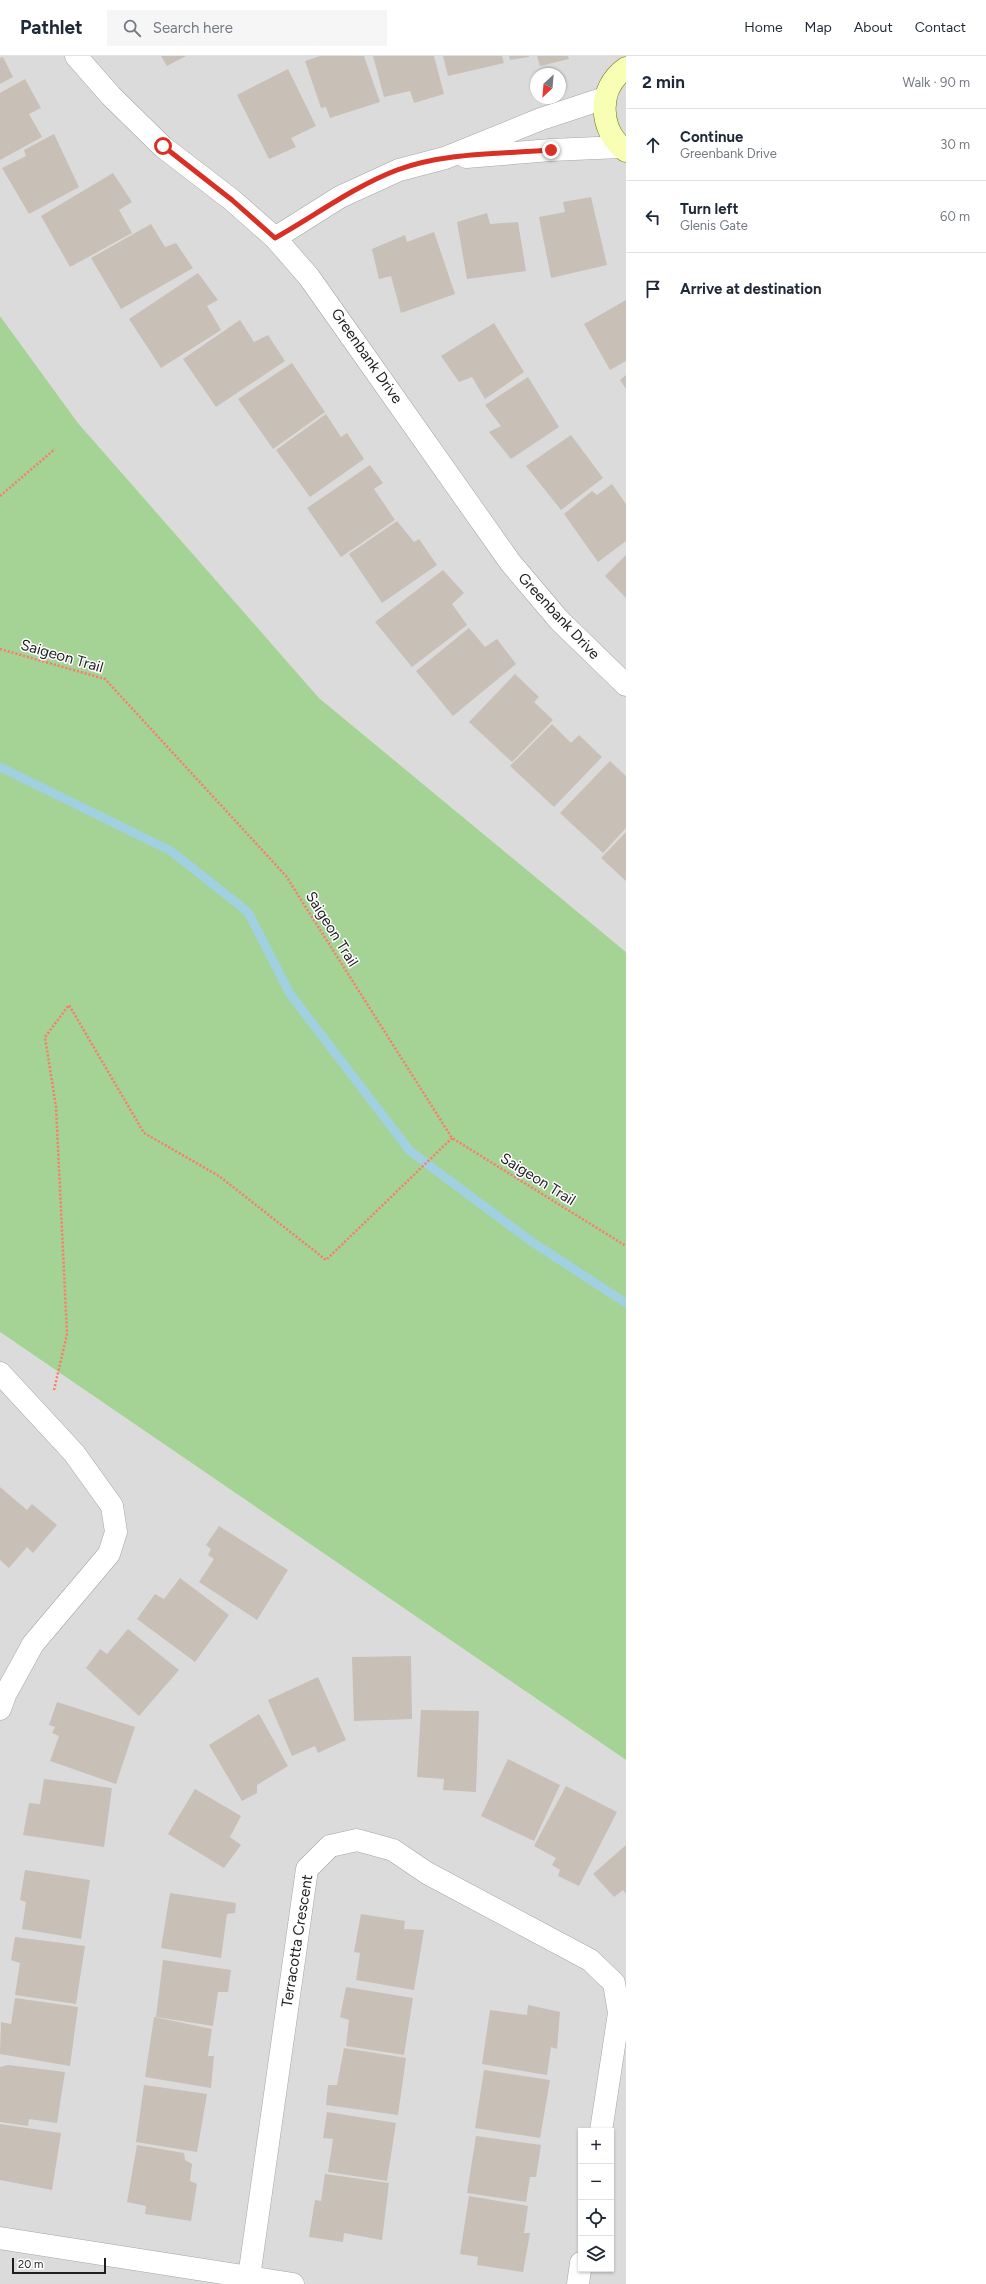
<!DOCTYPE html>
<html lang="en">
<head>
<meta charset="utf-8">
<style>
  :root { --surface:#fff; --page:#f6f6f7; --text:#1f2937; --muted:#747a83; --line:#e0e1e3 }
  body { margin:0; font-family:Figtree,sans-serif; background:var(--page); color:var(--text) }
  .controls { position:absolute; right:12px; bottom:12px; display:grid; overflow:hidden; border-radius:0px; box-shadow:0 1px 3px #0004 }
  .controls button { width:36px; height:36px; display:grid; place-items:center; padding:0; border:0; border-bottom:1px solid var(--line); background:var(--surface); color:var(--text); font:20px sans-serif }
  .compass { position:absolute; left:530px; top:12px; width:36px; height:36px; border-radius:50%; background:var(--surface); box-shadow:0 1px 3px #0004; rotate:206deg }
  .scale { position:absolute; left:12px; bottom:10px; width:94px; box-sizing:border-box; padding-left:4px; border:2px solid #1e1e1e; border-top:0; font-size:11px; line-height:14px; white-space:nowrap; color:#1e1e1e; -webkit-text-stroke:3px #fff; paint-order:stroke }
  .stop { position:absolute; width:12px; height:12px; margin:-9px; border:3px solid #d93025; border-radius:50%; background:#fff }
  .stop.end { background:#d93025; border-color:#fff; box-shadow:0 1px 4px #0008 }
  .list { margin:0; padding:0; list-style:none }
  h2 { display:flex; justify-content:space-between; align-items:center; height:52px; margin:0; padding:0 16px; font-size:17px }
  h2 small { font-size:13px; font-weight:400; color:var(--muted) }
  .list li { display:grid; grid-template-columns:26px 1fr auto; gap:12px; align-items:center; box-sizing:border-box; height:72px; padding:0 16px; border-top:1px solid var(--line) }
  .list b { display:block; font-size:15px; white-space:nowrap }
  .list p { margin:0; font-size:13px; white-space:nowrap; color:var(--muted) }
  .list em { font-size:13px; font-style:normal; color:var(--muted) }
  .icon { flex:none; width:22px; height:22px; fill:none; stroke:currentColor; stroke-width:2; stroke-linecap:round; stroke-linejoin:round }
  .map { position:relative; flex:none; width:626px; height:2228px; overflow:hidden }
  header { display:flex; align-items:center; gap:24px; box-sizing:border-box; height:56px; padding:0 20px; background:var(--surface); border-bottom:1px solid var(--line) }
  header strong { font-size:19px }
  nav { display:flex; gap:22px; margin-inline-start:auto; font-size:14px }
  .search { width:280px; height:36px; background:var(--page); display:flex; align-items:center; gap:10px; box-sizing:border-box; padding:0 14px; border-radius:0px; color:var(--muted); font-size:15px }
  main { display:flex }
  aside { flex:1; background:var(--surface) }
  .map>svg:first-child { display:block }
  .residential { fill:#dcdbdb; fill-rule:evenodd }
  .forest { fill:#a5d295 }
  .lines { fill:none; stroke-linecap:round; stroke-linejoin:round }
  .stream { stroke:#a1d0e1; stroke-width:9 }
  .building { fill:#c8bfb6 }
  .street-casing { stroke:#a5a5a5; stroke-width:23 }
  .secondary-casing { stroke:#697b00; stroke-width:23 }
  .path { stroke:#ff7a66; stroke-width:2.5; stroke-dasharray:2 2; stroke-linecap:butt }
  .street { stroke:#fff; stroke-width:22 }
  .secondary { stroke:#f8feb4; stroke-width:22 }
  .route { stroke:#d93025; stroke-width:5 }
  .labels { text-anchor:middle; stroke-width:3; stroke-linejoin:round; paint-order:stroke }
  .street-label { font-size:15px; fill:#1e1e1e; stroke:#fff }
</style>
</head>
<body>
<header>
<strong>Pathlet</strong>
<div class="search"><svg class="icon" aria-label="search" viewBox="0 0 24 24"><circle cx="10" cy="10" r="6"/><path d="M15 15l6 6"/></svg>Search here</div>
<nav><a>Home</a><a>Map</a><a>About</a><a>Contact</a></nav>
</header>
<main>
<div class="map">
<svg width="626" height="2228" viewBox="0 0 626 2228">
  <rect width="100%" height="100%" fill="#f0ece4"/>
  <path class="residential" d="M0,0H626V896L319,642L78,367L0,260ZM536,18H560V42H536Z
    M0,1276L626,1704V2228H0ZM581,2075H611V2213H581Z"/>
  <path class="forest" d="M0,260L78,367L319,642L626,896V1704L0,1276Z"/>
  <g class="lines">
    <path class="stream" d="M0,711L171,795L248,856L290,938L410,1095L532,1186L626,1247"/>
  </g>
  <path class="building" d="M161,0H186L167,10Z
    M320,0H364L380,46L330,62L326,51L321,52L305,5Z
    M373,0H434L444,38L414,47L410,35L384,41Z
    M443,0H502L504,7L448,20Z
    M509,0H529V1L510,4Z
    M537,0H568L569,3L540,10Z
    M3,1L13,21L0,28V2Z
    M288,13L316,70L291,82L296,91L269,103L237,39Z
    M25,23L41,52L29,58L42,81L0,104V37Z
    M54,78L79,131L29,158L2,112L26,100L24,94Z
    M113,117L132,146L119,154L132,177L70,211L41,160Z
    M591,141L607,209L551,222L539,161L565,156L563,146Z
    M487,157L490,168L518,166L526,215L467,223L457,166Z
    M151,168L165,191L176,187L193,212L121,253L91,202Z
    M434,176L455,238L401,257L391,220L379,223L372,193L405,179L407,186Z
    M198,217L218,244L207,250L221,274L161,312L129,263Z
    M626,244V305L610,314L584,268Z
    M240,264L254,286L268,279L285,305L216,351L183,303Z
    M494,267L524,316L485,343L472,321L459,326L441,300Z
    M292,307L325,356L273,393L238,343Z
    M626,319V333L620,324Z
    M528,321L559,371L511,403L489,376L501,370L485,349Z
    M326,358L341,381L347,377L364,403L310,441L276,394Z
    M571,379L603,422L561,454L526,410Z
    M370,409L383,427L374,433L395,464L341,501L307,452Z
    M612,428L626,448V485L598,506L564,458L592,435L597,439Z
    M397,465L414,486L419,483L437,509L382,547L349,498Z
    M626,499V542L605,520Z
    M443,514L464,537L452,548L467,569L412,611L375,566Z
    M469,572L485,591L497,583L516,608L453,660L416,615Z
    M515,618L539,641L534,646L553,664L512,706L469,666Z
    M552,668L571,687L579,679L602,701L554,751L510,710Z
    M610,705L626,720V772L603,797L560,757Z
    M626,776V825L601,802Z
    M0,1431L27,1454L32,1448L57,1469L33,1497L27,1491L9,1512L0,1504Z
    M219,1470L288,1514L257,1564L199,1526L214,1503L208,1499L211,1493L206,1489Z
    M180,1522L229,1559L195,1606L137,1563L155,1538L164,1543Z
    M128,1573L179,1614L139,1660L86,1612L100,1593L107,1598Z
    M411,1600L412,1663L354,1665L352,1601Z
    M318,1621L346,1684L318,1697L315,1690L292,1700L268,1644Z
    M57,1646L135,1671L116,1728L50,1705L59,1680L52,1677L55,1671L49,1669Z
    M421,1654L479,1655L476,1736L443,1734L444,1723L417,1721Z
    M259,1658L288,1710L257,1729V1737L242,1745L209,1689Z
    M508,1703L560,1729L534,1785L481,1760Z
    M44,1723L112,1732L104,1791L23,1779L29,1747L40,1748Z
    M566,1730L617,1756L579,1830L558,1820L560,1814L552,1809L556,1802L534,1790Z
    M195,1733L241,1760L230,1781L241,1789L224,1812L168,1778Z
    M626,1789V1838L623,1834L614,1841L593,1818Z
    M25,1814L90,1824L81,1883L22,1873L26,1846L20,1844Z
    M170,1837L236,1847L235,1857L227,1858L221,1902L161,1892Z
    M361,1858L405,1865L404,1873L424,1874L414,1934L356,1924L360,1897L354,1896Z
    M15,1881L85,1890L76,1948L15,1939L20,1907L11,1904Z
    M163,1904L231,1914L228,1936H218L213,1970L156,1961Z
    M346,1931L413,1942L404,1999L346,1990L349,1964L340,1961Z
    M15,1942L78,1951L70,2010L0,1998L1,1966L11,1968Z
    M528,1949L560,1956L557,1993L551,1991L547,2019L482,2008L490,1954L527,1959Z
    M154,1961L212,1973L208,2000H214L211,2032L145,2021Z
    M344,1992L406,2002L398,2059L326,2049L328,2029H337Z
    M8,2009L65,2016L57,2067L29,2063L28,2070L0,2066V2011Z
    M484,2014L550,2024L540,2082L475,2072Z
    M144,2029L207,2038L197,2096L136,2086Z
    M327,2056L396,2067L387,2125L328,2116L333,2083L323,2082Z
    M0,2068L61,2077L52,2134L0,2124Z
    M476,2080L541,2089L536,2121H530L526,2146L467,2137Z
    M137,2089L184,2097L185,2104L192,2108L190,2125L197,2128L191,2165L145,2158L146,2150L127,2146Z
    M325,2118L389,2127L382,2184L344,2177L343,2186L309,2181L315,2144L321,2145Z
    M469,2140L528,2150L524,2177H530L523,2216L477,2209L478,2201L460,2198Z"/>
  <g class="lines">
    <defs>
      <path id="street" d="M76,0L111,40L163,91L232,144L275,182L309,221L510,506L559,564L626,629
        M466,101L551,94L620,91
        M275,182L340,141L399,114L445,102L541,63L605,42
        M0,1317L74,1397L112,1450L116,1476L109,1498L33,1588L5,1639L0,1653
        M0,2182L293,2228
        M249,2221L307,1813L330,1790L357,1784L393,1794L427,1817L590,1904L614,1927L619,1957L601,2075
        M578,2228L581,2207"/>
      <path id="secondary" d="M626,12C597,32 598,74 626,95"/>
    </defs>
    <use href="#street" class="street-casing"/>
    <use href="#secondary" class="secondary-casing"/>
    <path class="path" d="M0,440L55,393
      M0,593L105,623L286,820L452,1082L626,1190
      M54,1334L67,1278L56,1051L45,981L69,949L144,1077L219,1120L326,1204L452,1082"/>
    <use href="#street" class="street"/>
    <use href="#secondary" class="secondary"/>
  </g>
  <g class="lines">
    <path class="route" d="M163,90L232,144L275,182C316,159 353,131 397,114C445,96 501,98 551,94"/>
  </g>
  <g class="labels">
    <g class="street-label">
      <text transform="translate(367 300) rotate(55)" y="5">Greenbank Drive</text>
      <text transform="translate(559 560) rotate(47)" y="5">Greenbank Drive</text>
      <text transform="translate(62 600) rotate(16)" y="5">Saigeon Trail</text>
      <text transform="translate(332 873) rotate(58)" y="5">Saigeon Trail</text>
      <text transform="translate(538 1123) rotate(32)" y="5">Saigeon Trail</text>
      <text transform="translate(297 1885) rotate(-81)" y="5">Terracotta Crescent</text>
    </g>
  </g>
</svg>
<div class="controls">
<button>+</button>
<button>−</button>
<button><svg class="icon" aria-label="locate" viewBox="0 0 24 24"><circle cx="12" cy="12" r="6"/><path d="M12 2v4M12 18v4M2 12h4M18 12h4"/></svg></button>
<button><svg class="icon" aria-label="layers" viewBox="0 0 24 24"><path d="M12 4l9 5-9 5-9-5zM3 14l9 5 9-5"/></svg></button>
</div>
<svg class="compass" viewBox="-18 -18 36 36"><path d="M0-13l5 13h-10z" fill="#e53935"/><path d="M0 13l5-13h-10z" fill="#747a83"/></svg>
<div class="scale">20 m</div>
<div class="stop" style="left:163px;top:90px"></div>
<div class="stop end" style="left:551px;top:94px"></div>
</div>
<aside>
<h2>2 min<small>Walk · 90 m</small></h2>
<ul class="list">
<li><svg class="icon" aria-label="ahead" viewBox="0 0 24 24"><path d="M12 20V5M6 11l6-6 6 6"/></svg><div><b>Continue</b><p>Greenbank Drive</p></div><em>30 m</em></li>
<li><svg class="icon" aria-label="left" viewBox="0 0 24 24"><path d="M17 20v-9H6M10 6l-5 5 5 5"/></svg><div><b>Turn left</b><p>Glenis Gate</p></div><em>60 m</em></li>
<li><svg class="icon" aria-label="arrive" viewBox="0 0 24 24"><path d="M6 21V4h12l-3 4 3 4H6"/></svg><div><b>Arrive at destination</b></div></li>
</ul>
</aside>
</main>
</body>
</html>
